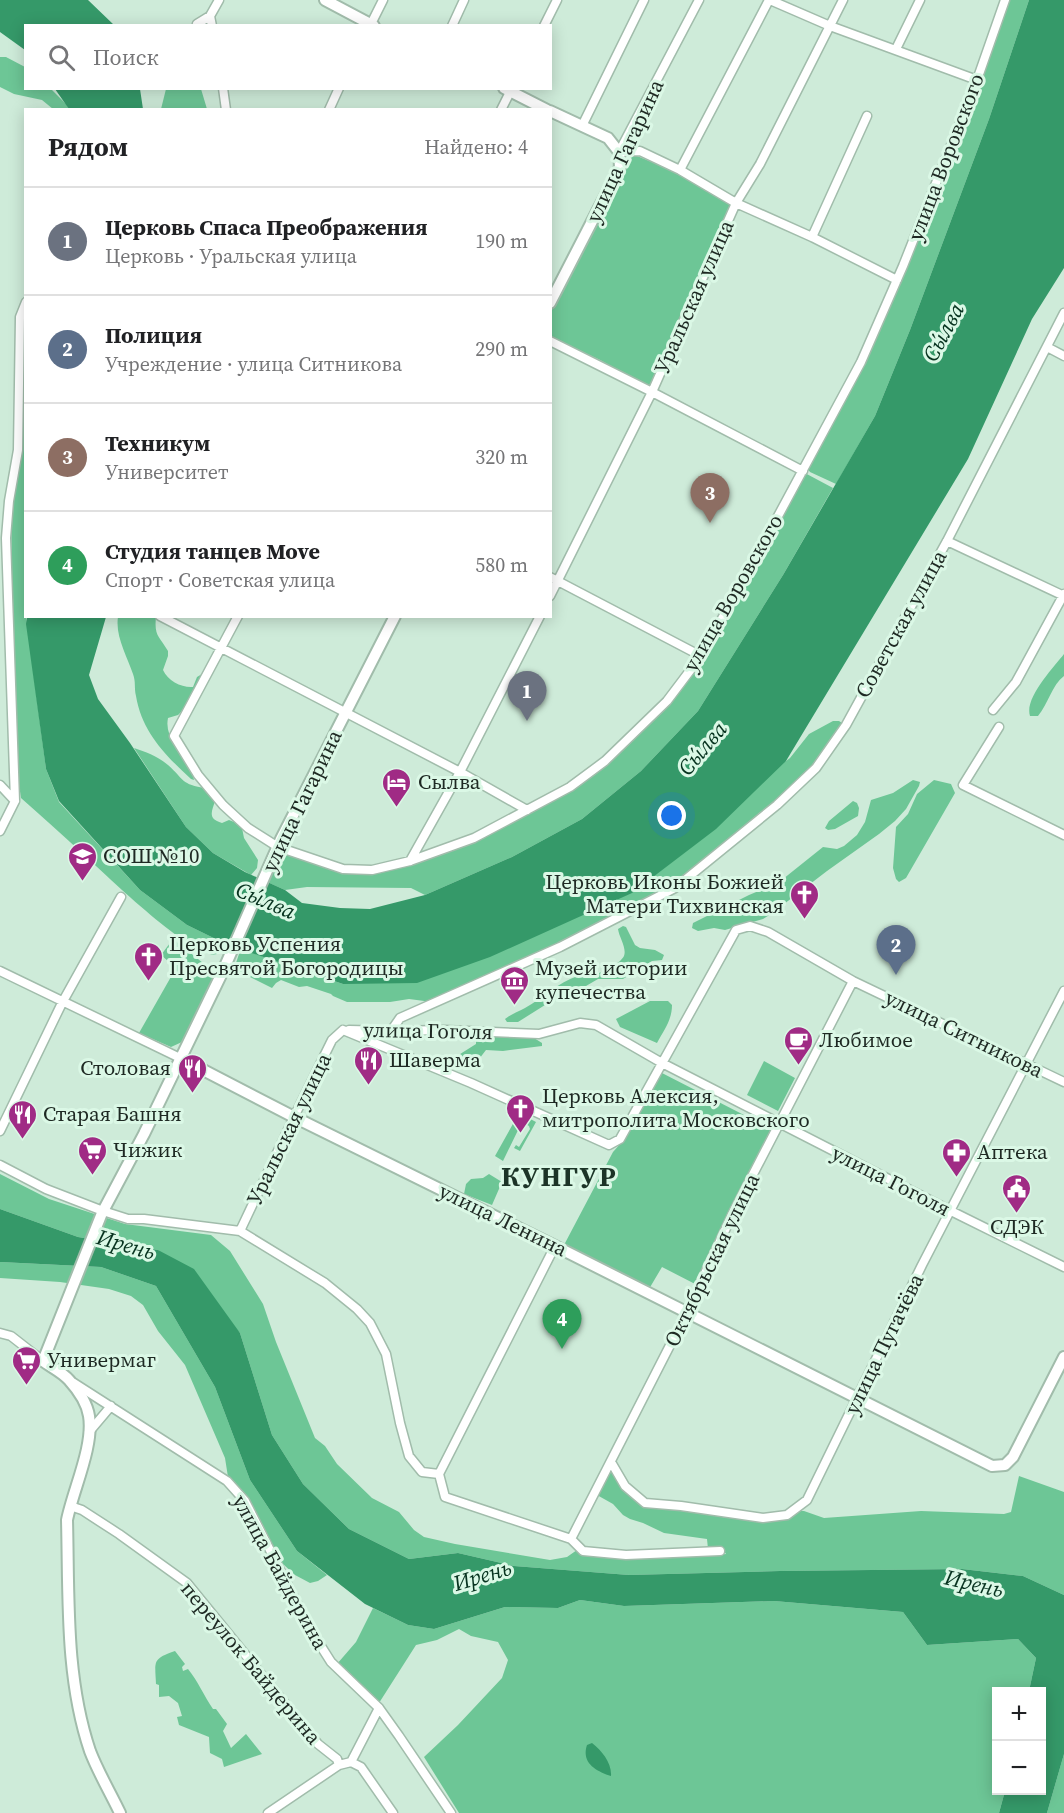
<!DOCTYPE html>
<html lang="ru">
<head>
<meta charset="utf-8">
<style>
  :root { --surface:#fff; --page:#f6f6f6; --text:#202124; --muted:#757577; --line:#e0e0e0; --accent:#0f766e }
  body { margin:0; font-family:"Source Serif 4",serif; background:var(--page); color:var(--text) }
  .controls { position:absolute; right:18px; bottom:18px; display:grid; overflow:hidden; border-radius:0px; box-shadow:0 3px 15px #0003 }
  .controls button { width:54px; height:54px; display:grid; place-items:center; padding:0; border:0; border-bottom:2px solid var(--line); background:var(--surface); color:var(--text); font:30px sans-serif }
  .you { position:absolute; left:672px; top:816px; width:21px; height:21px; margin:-15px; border:4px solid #fff; border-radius:50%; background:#1a73e8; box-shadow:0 0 0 9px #1a73e833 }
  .badge { display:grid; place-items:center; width:39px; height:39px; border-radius:50%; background:var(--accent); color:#fff; font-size:20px; font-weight:700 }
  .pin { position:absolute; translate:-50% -50px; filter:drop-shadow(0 2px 3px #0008) }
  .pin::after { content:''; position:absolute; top:32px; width:21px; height:18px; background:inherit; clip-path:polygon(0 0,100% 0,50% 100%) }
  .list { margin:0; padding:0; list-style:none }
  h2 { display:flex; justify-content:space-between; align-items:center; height:78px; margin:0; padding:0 24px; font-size:26px }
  h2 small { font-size:20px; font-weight:400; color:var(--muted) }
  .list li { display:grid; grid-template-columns:39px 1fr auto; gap:18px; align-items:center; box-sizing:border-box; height:108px; padding:0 24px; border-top:2px solid var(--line) }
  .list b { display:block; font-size:22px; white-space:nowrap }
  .list p { margin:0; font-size:20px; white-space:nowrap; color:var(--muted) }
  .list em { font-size:20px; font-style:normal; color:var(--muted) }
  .icon { flex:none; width:33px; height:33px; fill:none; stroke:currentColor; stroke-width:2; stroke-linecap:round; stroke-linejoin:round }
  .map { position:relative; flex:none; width:1064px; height:1813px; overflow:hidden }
  .search { position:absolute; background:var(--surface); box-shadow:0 3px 15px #0003; left:24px; top:24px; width:528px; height:66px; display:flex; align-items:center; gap:15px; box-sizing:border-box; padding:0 21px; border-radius:0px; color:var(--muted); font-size:22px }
  .panel { position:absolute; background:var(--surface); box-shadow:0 3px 15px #0003; left:24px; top:108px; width:528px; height:510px; border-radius:0px }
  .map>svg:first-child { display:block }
  .green { fill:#6dc696 }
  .water { fill:#359969 }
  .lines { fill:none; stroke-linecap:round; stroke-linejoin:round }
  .minor-casing { stroke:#a1bcab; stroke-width:11 }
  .major-casing { stroke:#a1bcab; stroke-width:14 }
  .minor { stroke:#fff; stroke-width:8 }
  .major { stroke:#fff; stroke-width:10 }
  .labels { text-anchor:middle; stroke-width:6; stroke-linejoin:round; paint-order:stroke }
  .street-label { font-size:21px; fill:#1e2923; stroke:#dbf8e6 }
  .poi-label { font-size:21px; fill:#1e2923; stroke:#dbf8e6; text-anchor:start }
  .water-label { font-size:22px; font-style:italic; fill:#07331f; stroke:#dbf8e6 }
  .district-label { font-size:27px; font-weight:bold; letter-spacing:1.5px; fill:#1c3427; stroke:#dbf8e6 }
</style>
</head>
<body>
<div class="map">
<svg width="1064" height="1813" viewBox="0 0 1064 1813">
  <rect width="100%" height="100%" fill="#ceebd9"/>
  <path class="green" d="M1006,0H1029L989,119L910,330L875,416L836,484L810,472L807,468L861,362Z
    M0,57H6L25,67L26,88L51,89L67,105L69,109H53L42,100L14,94L0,87Z
    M166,89H201L207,109H161Z
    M632,154L682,174L732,203L651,388L600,360L551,337L550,312Z
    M25,317L26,616L46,769L59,802L140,890L187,925L222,942L217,954C195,962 102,871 83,854C63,835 42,817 21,798L19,785L16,705L10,638L12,590L11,507L24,324Z
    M803,472L833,488L783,575L698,711L641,771L582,819L512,857L425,895L411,888L307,887L285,890L267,882L280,849L344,871L422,860L565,793L672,697Z
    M118,617H156C154,636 159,636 168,651V656L163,670C168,681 182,688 193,687L197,677L202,674C200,687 188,701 181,712L178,715L168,718C163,742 191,758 194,780L191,779C165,755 142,732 136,696C134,688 136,682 133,674C127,656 115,636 118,617Z
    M1064,654V676C1052,685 1048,704 1038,716H1030C1024,698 1054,667 1064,654Z
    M833,721H839L842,723L840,731L809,771L787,793L759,813L728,841L673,885L575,935L432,1002L409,999L390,1002H347L333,996L331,994L307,986L299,987L281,980L276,983L272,988L234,969L239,954L244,950L343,984L786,761L790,758L809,734Z
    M134,748C146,752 157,756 168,765C184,779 181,785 206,788L215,801C212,811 207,819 222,823L229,820L234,822L242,828L244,838L258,860L257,868L251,875L213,853L186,827Z
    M913,780L920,782L919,786L906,809L895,821L879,834L827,871L771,914L763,919L725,930L714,928L698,931L692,928L693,923L749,895L778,883L823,847L837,849L844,846L857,835L865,822L871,800L893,793Z
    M934,780L951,784L955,793L906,878L899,882L896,879L893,868L896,827L908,814L917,794Z
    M853,801L857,803L859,808L858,816L835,829L828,830L825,828L829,821Z
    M623,926L626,927L635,945L640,948L655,950L664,955L662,960L652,961L623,979H598L586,986L545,1005L518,1022H507L505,1019C511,1014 518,1012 525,1008C543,998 558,982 578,976C582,974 587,975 592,975C600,974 620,964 624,956C627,948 619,937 618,929Z
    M173,939L218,975L182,1042L171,1047L139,1033L176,968L161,955Z
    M650,1001H668L672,1005C672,1020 664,1030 657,1043L620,1027L616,1019Z
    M480,1034L534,1038L542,1043V1046L503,1051L486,1050L476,1063L470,1058L465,1061L457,1056L476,1044V1036Z
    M764,1061L795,1078L778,1111L747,1095Z
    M660,1072L775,1131L697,1285L662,1267L649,1289L564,1245L613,1152L621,1143Z
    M519,1113L536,1122L520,1151L514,1148L516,1145L519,1147L530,1129L529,1126L524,1123L521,1124L503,1161L495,1156Z
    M0,1174L49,1199L125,1224L211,1235L230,1251L263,1304L276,1342L315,1438L325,1446L337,1464L372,1498L399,1512L414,1530L424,1537L455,1544L550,1560L567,1557L577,1550C612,1563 648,1559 684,1556C699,1555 712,1556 726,1554L722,1548L708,1549L707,1539L664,1533L643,1523L630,1519L623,1515L613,1504L597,1495L611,1467L642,1503L652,1509L671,1508L728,1518L786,1517L797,1511H804L824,1518L921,1511L1004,1514L1011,1512L1019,1476L1064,1492V1595L1023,1576L962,1569L780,1571L629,1575L514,1566L458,1553L409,1559L349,1529L303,1484L272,1435L240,1333L158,1250L78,1237L0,1209Z
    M489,1174L502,1182L492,1205L464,1194L466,1184L471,1179L483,1178Z
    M0,1262L101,1267L156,1286L215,1387L250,1480L297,1551L327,1575L318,1581L310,1583L295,1575L283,1564L250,1503L228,1477L225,1458L185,1365L158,1331L143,1305L131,1296L109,1289L60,1282L0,1278Z
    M580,1600L624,1606L774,1601L903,1612L927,1645L1018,1639L1036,1658L1029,1691L996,1692V1790L1005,1791L999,1813H459L424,1757L458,1725L502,1678L508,1660L498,1642L471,1636L459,1629L437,1640L416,1645L379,1703L337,1664L356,1642L373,1608L408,1625L434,1629L505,1607L558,1608Z
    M175,1651L185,1664L182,1667L183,1671L188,1669C198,1681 204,1696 213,1709H216L227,1724L223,1731L231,1748L246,1734L262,1754L224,1767L222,1759L210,1753L209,1737L179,1725L177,1717L182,1716L178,1703L169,1696L159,1697V1685L156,1684C155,1661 152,1659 175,1651Z
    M1064,1754V1813H1047L1049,1806Z"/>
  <path class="water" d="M0,0H88L114,25L26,26L25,50L0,32Z
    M1029,0H1064V268L1032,319L968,459L786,761L716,829L632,893L490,957L417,983L343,984L228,945L187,925L140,890L59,801L46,769L26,624L27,617H106L89,675L98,699L130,743L186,827L213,853L245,872L285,890L302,903L340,908L370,909L425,895L512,857L582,819L641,771L698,711L783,575L875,416L910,330L989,119Z
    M55,89H140L143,109H69Z
    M0,1209L78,1237L158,1250L194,1269L240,1333L272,1435L303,1484L349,1529L409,1559L458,1553L514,1566L629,1575L780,1571L962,1569L1023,1576L1064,1595V1754L1047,1813H999L1005,1791L1042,1790V1692L1029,1691L1036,1658L1018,1639L927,1645L903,1612L774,1601L624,1606L580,1600L558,1608L505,1607L434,1629L408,1625L365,1604L297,1551L250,1480L215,1387L156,1286L101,1267L0,1262Z
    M592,1743C602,1751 612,1763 611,1776C596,1771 581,1763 587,1745Z"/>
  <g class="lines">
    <defs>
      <path id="minor" d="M770,0L830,26L977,80
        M197,24L210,16
        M212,26L210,16L219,0
        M370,26L383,0
        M452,26L464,0
        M544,26L557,0
        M896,49L920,0
        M223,88L226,110
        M329,110L339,88
        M501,110L512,88
        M582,126L644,0
        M619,152L640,151L680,170L736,203L812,237L897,280
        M619,152L699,0
        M680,170L769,0
        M812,237L867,116
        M550,341L652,392L803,471
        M1047,347L1064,356
        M947,541L1064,596
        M550,577L701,656
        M550,596L652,392L736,203L760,164L843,0
        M160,616L460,772L527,810
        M238,616L174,736L198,775L223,805L248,828L278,847L343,869L372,870L410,861L474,838L570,787L605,761L667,701L701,656L742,583L861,362L903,266L977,80L1005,0
        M993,710L1016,682L1064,594
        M999,727L963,785L1064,835
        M0,785L15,801
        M0,831L15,801L6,538L9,501L18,450L20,317L26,302
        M410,861L460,772L540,616
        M0,971L180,1058
        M343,1030L471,1083L609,1145L620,1139L736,930L750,926L768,932L853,981L1064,1082
        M349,1030L391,1031L444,1030L539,1034L580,1023L596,1025L662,1063L951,1211L1064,1267
        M391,1031L400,1018L560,947L675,888L777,805L816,768L846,725L947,541L1064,313
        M0,1131L62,1003L121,897
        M0,1165L46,1189L103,1211L128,1219H144L240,1231L325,1283L357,1309L370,1323L386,1354L400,1423L409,1456L422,1472L439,1474
        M240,1231L294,1117L332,1040L343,1030
        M0,1333L11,1336L43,1361
        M74,1383L227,1481L245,1501L310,1629L331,1662L379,1708L399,1736L451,1813
        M89,1432L111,1406
        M611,1462L625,1486L645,1503L681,1506L763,1518L787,1515L807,1500L922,1265L1064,991
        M439,1474L445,1497L571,1539L583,1551L626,1555L720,1551
        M439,1474L555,1246
        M70,1506L82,1510L119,1534L187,1583L318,1744L337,1759L339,1765
        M571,1539L687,1312L733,1213L853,981
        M351,1762L379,1708
        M268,1813L339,1765L351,1762L361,1767L393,1813"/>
      <path id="major" d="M325,0L374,26
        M504,88L547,110
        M550,111L608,138L619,152L620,167L550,303
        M180,1058L294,1117L555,1246L992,1466L1005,1465L1013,1457L1064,1357
        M120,1813C110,1792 98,1772 90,1751C65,1677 69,1597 67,1520C73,1490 94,1446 89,1416C87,1403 78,1390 69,1380C62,1372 51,1367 43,1361L102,1213L144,1134L222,973L281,839L395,616"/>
    </defs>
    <use href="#minor" class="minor-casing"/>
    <use href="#major" class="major-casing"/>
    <use href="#minor" class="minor"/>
    <use href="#major" class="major"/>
  </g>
  <defs>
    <symbol id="hotel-pin" viewBox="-11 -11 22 30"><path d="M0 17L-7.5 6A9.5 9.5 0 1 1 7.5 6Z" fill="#a02b85" stroke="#dbf8e6"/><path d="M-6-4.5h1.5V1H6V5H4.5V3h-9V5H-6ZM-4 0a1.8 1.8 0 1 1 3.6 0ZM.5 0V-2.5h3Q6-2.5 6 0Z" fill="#fff"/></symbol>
    <symbol id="school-pin" viewBox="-11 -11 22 30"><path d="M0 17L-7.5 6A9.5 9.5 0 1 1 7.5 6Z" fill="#a02b85" stroke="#dbf8e6"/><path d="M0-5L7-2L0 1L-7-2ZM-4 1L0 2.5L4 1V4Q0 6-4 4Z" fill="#fff"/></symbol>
    <symbol id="church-pin" viewBox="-11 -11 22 30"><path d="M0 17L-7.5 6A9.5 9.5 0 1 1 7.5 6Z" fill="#a02b85" stroke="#dbf8e6"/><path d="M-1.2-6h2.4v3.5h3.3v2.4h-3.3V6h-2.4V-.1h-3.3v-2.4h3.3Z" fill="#fff"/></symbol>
    <symbol id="museum-pin" viewBox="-11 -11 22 30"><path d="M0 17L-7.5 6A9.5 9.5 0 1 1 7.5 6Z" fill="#a02b85" stroke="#dbf8e6"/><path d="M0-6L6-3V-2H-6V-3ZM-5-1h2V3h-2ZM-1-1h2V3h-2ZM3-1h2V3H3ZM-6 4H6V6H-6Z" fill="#fff"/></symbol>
    <symbol id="cafe-pin" viewBox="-11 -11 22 30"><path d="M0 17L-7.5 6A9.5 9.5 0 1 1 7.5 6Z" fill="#a02b85" stroke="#dbf8e6"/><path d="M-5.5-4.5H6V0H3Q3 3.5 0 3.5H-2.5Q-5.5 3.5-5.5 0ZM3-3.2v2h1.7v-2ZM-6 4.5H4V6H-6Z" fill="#fff"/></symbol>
    <symbol id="restaurant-pin" viewBox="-11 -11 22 30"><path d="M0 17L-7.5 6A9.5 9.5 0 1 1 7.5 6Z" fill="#a02b85" stroke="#dbf8e6"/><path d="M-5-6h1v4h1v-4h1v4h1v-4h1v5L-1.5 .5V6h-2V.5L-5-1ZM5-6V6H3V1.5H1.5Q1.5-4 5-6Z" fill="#fff"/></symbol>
    <symbol id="supermarket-pin" viewBox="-11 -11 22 30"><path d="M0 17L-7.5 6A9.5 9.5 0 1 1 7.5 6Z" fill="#a02b85" stroke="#dbf8e6"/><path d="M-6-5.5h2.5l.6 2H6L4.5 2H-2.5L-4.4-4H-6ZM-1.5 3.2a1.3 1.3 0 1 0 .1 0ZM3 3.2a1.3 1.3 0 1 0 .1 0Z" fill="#fff"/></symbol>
    <symbol id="pharmacy-pin" viewBox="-11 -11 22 30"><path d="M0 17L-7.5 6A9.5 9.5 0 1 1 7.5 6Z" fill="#a02b85" stroke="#dbf8e6"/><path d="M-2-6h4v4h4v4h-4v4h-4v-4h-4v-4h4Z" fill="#fff"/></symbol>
    <symbol id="civic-pin" viewBox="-11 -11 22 30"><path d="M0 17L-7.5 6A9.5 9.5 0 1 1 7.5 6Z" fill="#a02b85" stroke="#dbf8e6"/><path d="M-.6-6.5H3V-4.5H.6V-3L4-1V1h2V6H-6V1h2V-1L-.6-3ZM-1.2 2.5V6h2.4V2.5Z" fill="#fff"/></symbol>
  </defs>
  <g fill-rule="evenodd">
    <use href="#hotel-pin" x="380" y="766" width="33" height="45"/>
    <use href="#school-pin" x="66" y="840" width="33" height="45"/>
    <use href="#church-pin" x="788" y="878" width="33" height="45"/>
    <use href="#church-pin" x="132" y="940" width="33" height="45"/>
    <use href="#museum-pin" x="498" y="964" width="33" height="45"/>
    <use href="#cafe-pin" x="782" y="1024" width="33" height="45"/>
    <use href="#restaurant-pin" x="352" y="1044" width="33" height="45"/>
    <use href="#restaurant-pin" x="176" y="1052" width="33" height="45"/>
    <use href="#church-pin" x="504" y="1092" width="33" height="45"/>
    <use href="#restaurant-pin" x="6" y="1098" width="33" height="45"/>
    <use href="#supermarket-pin" x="76" y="1134" width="33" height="45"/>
    <use href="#pharmacy-pin" x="940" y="1136" width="33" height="45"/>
    <use href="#civic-pin" x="1000" y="1172" width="33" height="45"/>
    <use href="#supermarket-pin" x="10" y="1344" width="33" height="45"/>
  </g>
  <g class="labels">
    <g class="street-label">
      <text transform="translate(625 151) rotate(-65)" y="7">улица Гагарина</text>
      <text transform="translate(946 157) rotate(-69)" y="7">улица Воровского</text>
      <text transform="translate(694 297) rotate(-66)" y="7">Уральская улица</text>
      <text transform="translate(733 593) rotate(-60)" y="7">улица Воровского</text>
      <text transform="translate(901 624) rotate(-61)" y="7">Советская улица</text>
      <text transform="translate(302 801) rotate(-64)" y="7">улица Гагарина</text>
      <text transform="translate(428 1031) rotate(1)" y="7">улица Гоголя</text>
      <text transform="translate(964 1034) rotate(26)" y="7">улица Ситникова</text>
      <text transform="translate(289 1129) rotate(-64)" y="7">Уральская улица</text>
      <text transform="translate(891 1181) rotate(27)" y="7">улица Гоголя</text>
      <text transform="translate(503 1220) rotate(26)" y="7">улица Ленина</text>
      <text transform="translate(712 1260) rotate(-64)" y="7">Октябрьская улица</text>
      <text transform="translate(884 1344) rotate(-64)" y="7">улица Пугачёва</text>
      <text transform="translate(280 1572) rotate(61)" y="7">улица Байдерина</text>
      <text transform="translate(251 1663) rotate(50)" y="7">переулок Байдерина</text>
    </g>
    <g class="poi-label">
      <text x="418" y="789">Сылва</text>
      <text x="103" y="863">СОШ №10</text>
      <text x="784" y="889" text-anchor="end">Церковь Иконы Божией<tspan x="784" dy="24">Матери Тихвинская</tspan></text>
      <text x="169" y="951">Церковь Успения<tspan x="169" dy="24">Пресвятой Богородицы</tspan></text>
      <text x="535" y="975">Музей истории<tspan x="535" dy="24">купечества</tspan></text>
      <text x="819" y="1047">Любимое</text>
      <text x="389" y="1067">Шаверма</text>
      <text x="171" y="1075" text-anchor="end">Столовая</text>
      <text x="542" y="1103">Церковь Алексия,<tspan x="542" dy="24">митрополита Московского</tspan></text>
      <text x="43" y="1121">Старая Башня</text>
      <text x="113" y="1157">Чижик</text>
      <text x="977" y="1159">Аптека</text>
      <text x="1017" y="1234" text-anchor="middle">СДЭК</text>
      <text x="47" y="1367">Универмаг</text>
    </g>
    <g class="water-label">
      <text transform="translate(943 332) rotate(-62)" y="8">Сы́лва</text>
      <text transform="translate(702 748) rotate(-50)" y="8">Сы́лва</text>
      <text transform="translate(266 900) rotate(23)" y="8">Сы́лва</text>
      <text transform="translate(126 1244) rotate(16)" y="8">Ирень</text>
      <text transform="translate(482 1575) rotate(-17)" y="8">Ирень</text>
      <text transform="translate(974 1583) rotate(13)" y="8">Ирень</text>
    </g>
    <g class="district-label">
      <text x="559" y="1186">КУНГУР</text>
    </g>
  </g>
</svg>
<div class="controls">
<button>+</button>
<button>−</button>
</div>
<div class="you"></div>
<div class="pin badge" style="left:527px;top:721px;background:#6b7280">1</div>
<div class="pin badge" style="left:896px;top:975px;background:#5c6f8a">2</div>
<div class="pin badge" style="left:710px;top:523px;background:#8d6e63">3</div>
<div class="pin badge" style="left:562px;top:1349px;background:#2e9e5b">4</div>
<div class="search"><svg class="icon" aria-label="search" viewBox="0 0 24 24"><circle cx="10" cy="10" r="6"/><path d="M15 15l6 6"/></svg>Поиск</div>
<section class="panel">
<h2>Рядом<small>Найдено: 4</small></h2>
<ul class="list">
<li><span class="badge" style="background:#6b7280">1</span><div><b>Церковь Спаса Преображения</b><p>Церковь · Уральская улица</p></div><em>190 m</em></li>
<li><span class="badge" style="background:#5c6f8a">2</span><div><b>Полиция</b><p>Учреждение · улица Ситникова</p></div><em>290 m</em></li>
<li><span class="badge" style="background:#8d6e63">3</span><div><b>Техникум</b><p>Университет</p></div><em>320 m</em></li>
<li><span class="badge" style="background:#2e9e5b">4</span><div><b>Студия танцев Move</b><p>Спорт · Советская улица</p></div><em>580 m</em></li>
</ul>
</section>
</div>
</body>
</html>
